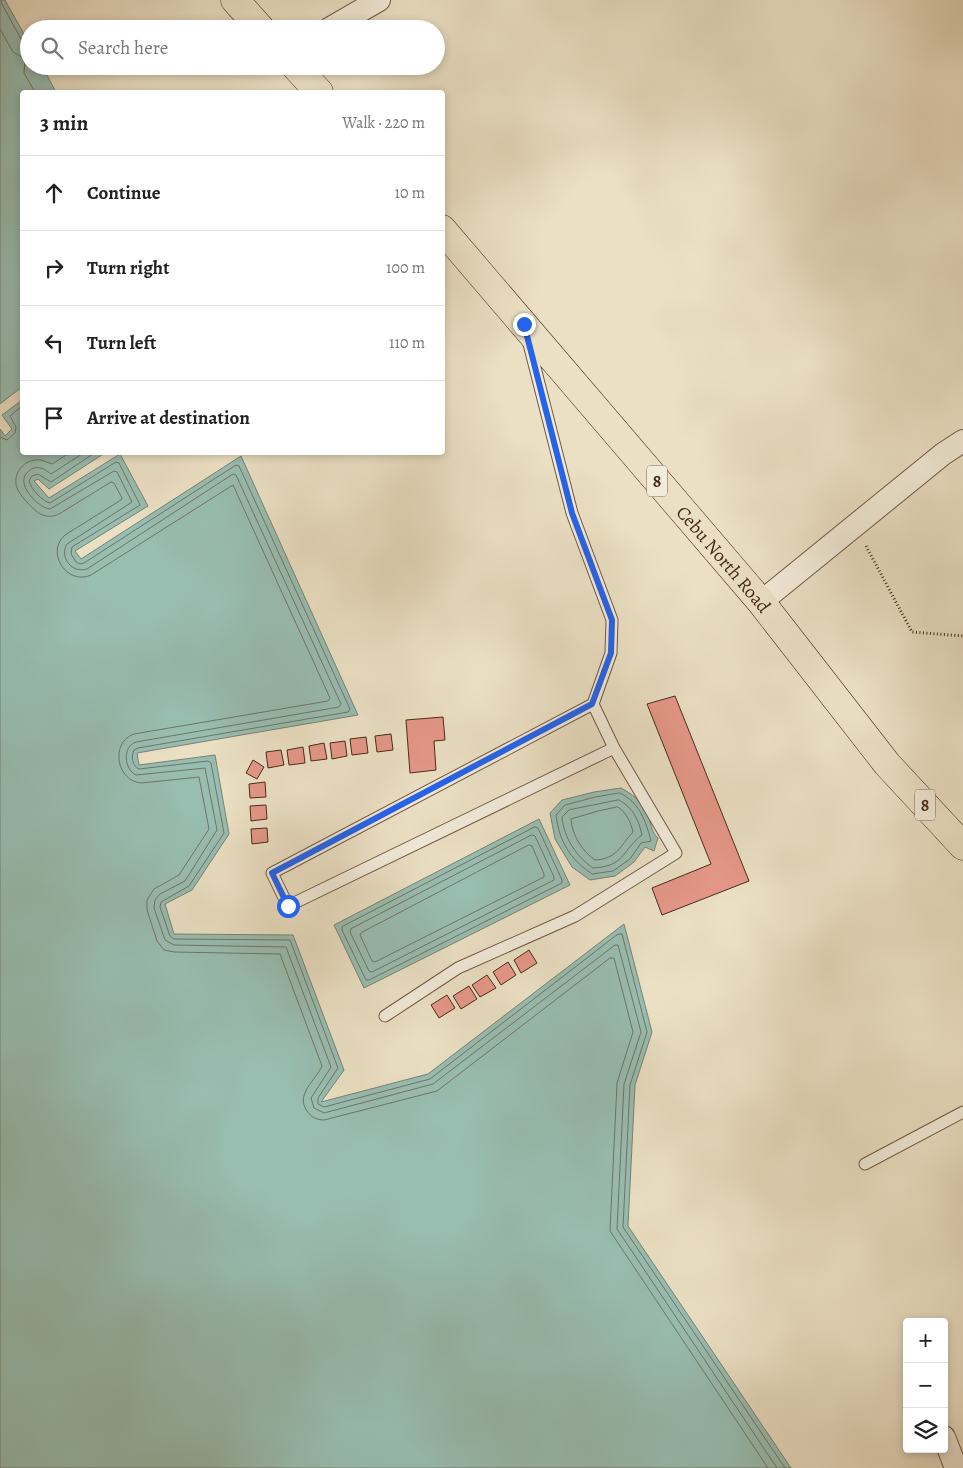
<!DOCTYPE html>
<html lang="en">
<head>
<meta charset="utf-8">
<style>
  :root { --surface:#fff; --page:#f6f6f6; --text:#222; --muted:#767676; --line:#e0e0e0 }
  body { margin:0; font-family:Alegreya,serif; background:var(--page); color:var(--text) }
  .controls { position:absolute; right:15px; bottom:15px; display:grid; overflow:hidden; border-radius:5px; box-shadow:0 2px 8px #0003 }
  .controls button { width:45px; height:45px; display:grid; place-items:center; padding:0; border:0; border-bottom:1px solid var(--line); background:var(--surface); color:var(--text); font:25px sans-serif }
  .stop { position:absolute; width:15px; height:15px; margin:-11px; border:4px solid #2563eb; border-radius:50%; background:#fff }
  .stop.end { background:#2563eb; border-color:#fff; box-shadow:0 1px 5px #0008 }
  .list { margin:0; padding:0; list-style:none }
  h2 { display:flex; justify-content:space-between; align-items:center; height:65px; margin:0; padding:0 20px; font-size:21px }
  h2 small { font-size:16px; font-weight:400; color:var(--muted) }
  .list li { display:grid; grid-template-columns:32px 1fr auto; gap:15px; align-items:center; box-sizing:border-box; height:75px; padding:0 20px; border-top:1px solid var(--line) }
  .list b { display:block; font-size:19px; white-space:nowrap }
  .list em { font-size:16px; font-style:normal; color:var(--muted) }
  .icon { flex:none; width:28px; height:28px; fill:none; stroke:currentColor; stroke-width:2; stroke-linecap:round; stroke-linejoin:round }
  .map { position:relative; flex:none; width:963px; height:1468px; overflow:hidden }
  .search { position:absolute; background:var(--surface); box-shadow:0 2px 8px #0003; left:20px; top:20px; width:425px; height:55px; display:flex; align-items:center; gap:12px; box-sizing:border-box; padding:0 18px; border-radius:28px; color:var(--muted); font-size:19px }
  .panel { position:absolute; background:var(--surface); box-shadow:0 2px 8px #0003; left:20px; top:90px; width:425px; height:365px; border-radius:5px }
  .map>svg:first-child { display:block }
  .water { fill:#98bdb1; stroke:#788275 }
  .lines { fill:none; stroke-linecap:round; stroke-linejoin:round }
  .shore { stroke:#707466; stroke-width:1 }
  .building { fill:#e69889; stroke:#482a1c }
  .service-casing { stroke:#715846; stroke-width:13 }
  .minor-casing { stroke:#715846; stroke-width:24 }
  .trunk-casing { stroke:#482a1c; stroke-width:29 }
  .path { stroke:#482a1c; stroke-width:3; stroke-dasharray:1 2.5; stroke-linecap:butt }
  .service { stroke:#f2ebd9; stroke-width:11 }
  .minor { stroke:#f2ebd9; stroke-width:22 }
  .trunk { stroke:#ebe0c4; stroke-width:28 }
  .route { stroke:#2563eb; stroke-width:6 }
  .labels { text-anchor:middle; stroke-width:5; stroke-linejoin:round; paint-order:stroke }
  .shield { fill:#f2ebd9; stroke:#7b6455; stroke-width:1 }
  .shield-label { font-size:18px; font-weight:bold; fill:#482a1c }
  .street-label { font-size:19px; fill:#482a1c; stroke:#f2ebd9 }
</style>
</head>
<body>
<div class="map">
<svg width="963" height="1468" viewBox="0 0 963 1468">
  <rect width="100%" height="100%" fill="#ebe0c4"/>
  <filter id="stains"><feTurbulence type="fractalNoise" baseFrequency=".004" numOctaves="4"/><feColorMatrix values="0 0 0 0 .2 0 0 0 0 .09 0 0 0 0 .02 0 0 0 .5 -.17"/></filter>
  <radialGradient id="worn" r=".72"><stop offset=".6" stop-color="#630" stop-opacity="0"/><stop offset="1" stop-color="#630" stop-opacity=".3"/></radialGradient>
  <path class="water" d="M0,0H5L29,43V66H42L56,92H22V387L0,404Z
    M22,400V452L105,453L49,489L38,479L34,481L49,498L120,454L148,506L75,551L81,559L241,456L358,715L137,753L139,765L215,755L229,834L192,890L165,904L174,934L293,935L344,1070L321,1102L428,1074L624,924L652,1032L635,1085L628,1226L791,1468H0V429L5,436L12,429L2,415Z
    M621,788C632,794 642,801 647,813C651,821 651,833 658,838L654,851L645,847L634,862L615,876L590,880L572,867L555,839L550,813L562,800L594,792Z
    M539,819L570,885L364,988L334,925Z"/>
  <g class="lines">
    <path class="shore" d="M1,0L2,4L22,41L29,44
      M0,29L13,52L25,59L24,73L35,92
      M0,437L7,440L15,433L16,427L10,416L22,406
      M71,452L52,464C48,463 45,461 41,460C27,458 14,470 16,484C17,491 22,496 26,501C35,511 44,521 59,514L111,482L114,483L122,498L121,500L65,535C45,552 67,586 91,575L233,485L330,698L328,701L134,734C110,742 116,782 142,783L199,777L209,829L179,875L154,889L147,900V910L157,941L164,950L174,952L280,954L322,1066C316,1080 295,1094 307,1111C311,1117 317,1120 324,1120L437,1091L610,958H614L633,1032L617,1083L610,1231L768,1468
      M85,452L51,474C48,472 45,469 41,468C36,467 32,468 29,471C13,482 38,508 50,509L114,471L117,472L132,502L67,544C59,557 72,574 87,569L233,474L236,475L341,704L339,707L136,742C122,747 124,769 136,775L205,768L217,830L185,881L160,894L155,900L154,908L165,940L174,945L286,947L331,1067L311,1098L314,1108L324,1113L433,1084L615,945H618L641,1032L624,1084L617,1229L777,1468
      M96,452L51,482L38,474L32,476L29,481C31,489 42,501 50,503L116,462L119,463L140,505L72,547L71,554L76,562L80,564L84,563L236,465L239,466L350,709L348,712L138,748L134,750C131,756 132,766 139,769L208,761L211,763L224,833L189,886L161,902L160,907L170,936L174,939L290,940L338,1068L318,1098V1104L324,1107L430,1079L618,934H622L647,1032L630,1085L623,1227L785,1468
      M620,793C639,802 646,821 651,841L641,843L630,859L613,871L592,874C570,859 559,841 556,815L565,805L595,797Z
      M619,800C633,807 639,821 642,835C621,851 626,866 593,868C576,856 564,838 562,817L569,810Z
      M618,807C627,813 631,823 633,832C620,846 617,859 595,860C582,851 572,835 571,819L598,811Z
      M535,827L538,828L562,880V883L369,980H366L342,930V927Z
      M532,835L535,836L554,877V880L372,972L369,971L350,932L351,929Z
      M529,845L532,846L544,874V877L375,962L372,961L360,935L361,933Z"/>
  </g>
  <path class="building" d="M675,696L749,881L662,915L652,888L711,864L647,704Z
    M443,717L445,740L434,741L436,770L410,773L406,720Z
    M391,734L393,750L377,752L375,736Z
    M366,737L368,753L352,755L350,739Z
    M345,741L347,756L332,759L330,743Z
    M324,743L327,759L311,761L309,746Z
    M303,747L305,763L289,765L287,750Z
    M281,750L284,765L268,768L266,752Z
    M253,760L264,767L257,779L246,773Z
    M265,782L266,797L250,798L249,784Z
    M266,805L267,819L251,821L250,806Z
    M267,828L268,842L252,844L251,829Z
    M529,950L537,963L521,973L514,960Z
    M508,962L516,975L501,985L493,972Z
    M487,975L496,988L480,997L472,985Z
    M469,986L477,999L461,1009L453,996Z
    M447,995L455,1008L439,1018L431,1005Z"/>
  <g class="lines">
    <defs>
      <path id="service" d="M593,704L272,873L288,906L614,748
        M385,1016L458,968L575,916L676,853L614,748L593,704L611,653L612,620L572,513L528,340
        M865,1164L963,1112"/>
      <path id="minor" d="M329,29L379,0
        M761,602L943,454L963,441
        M944,1437L956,1468"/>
      <g id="trunk">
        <path d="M235,0L261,29"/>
        <path d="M295,66L319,92"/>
        <path id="s1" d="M442,229L761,602L887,764L963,846"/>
      </g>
    </defs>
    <use href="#service" class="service-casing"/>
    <use href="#minor" class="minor-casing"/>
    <use href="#trunk" class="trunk-casing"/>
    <path class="path" d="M866,546L912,632L963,636"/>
    <use href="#service" class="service"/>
    <use href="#minor" class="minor"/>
    <use href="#trunk" class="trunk"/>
  </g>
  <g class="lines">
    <path class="route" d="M288,906L272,873L592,704L611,653L612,620L572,513L524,324"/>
  </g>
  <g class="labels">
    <g class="shield">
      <rect x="647" y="465.5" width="20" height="31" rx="4"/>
      <rect x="915" y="789.5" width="20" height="31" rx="4"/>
    </g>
    <g class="shield-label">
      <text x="657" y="487">8</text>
      <text x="925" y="811">8</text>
    </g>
    <g class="street-label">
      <text dy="7" stroke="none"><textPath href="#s1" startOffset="434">Cebu North Road</textPath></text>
    </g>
  </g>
  <rect width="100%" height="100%" filter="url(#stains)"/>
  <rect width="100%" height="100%" fill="url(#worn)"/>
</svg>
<div class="controls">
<button>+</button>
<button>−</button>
<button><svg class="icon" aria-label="layers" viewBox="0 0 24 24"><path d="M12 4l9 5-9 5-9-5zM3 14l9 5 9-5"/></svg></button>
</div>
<div class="stop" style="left:288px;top:906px"></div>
<div class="stop end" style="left:524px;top:324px"></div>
<div class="search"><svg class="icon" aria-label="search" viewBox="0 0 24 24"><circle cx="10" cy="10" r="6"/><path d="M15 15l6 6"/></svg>Search here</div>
<section class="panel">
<h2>3 min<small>Walk · 220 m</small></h2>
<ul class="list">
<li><svg class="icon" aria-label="ahead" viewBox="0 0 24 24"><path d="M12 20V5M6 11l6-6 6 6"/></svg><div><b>Continue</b></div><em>10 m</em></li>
<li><svg class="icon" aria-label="right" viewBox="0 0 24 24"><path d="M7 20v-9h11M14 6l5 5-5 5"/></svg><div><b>Turn right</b></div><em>100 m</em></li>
<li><svg class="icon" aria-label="left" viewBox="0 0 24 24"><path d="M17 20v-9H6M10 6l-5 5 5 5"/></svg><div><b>Turn left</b></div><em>110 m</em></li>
<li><svg class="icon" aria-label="arrive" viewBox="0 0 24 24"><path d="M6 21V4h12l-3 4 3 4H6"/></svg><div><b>Arrive at destination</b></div></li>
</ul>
</section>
</div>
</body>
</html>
